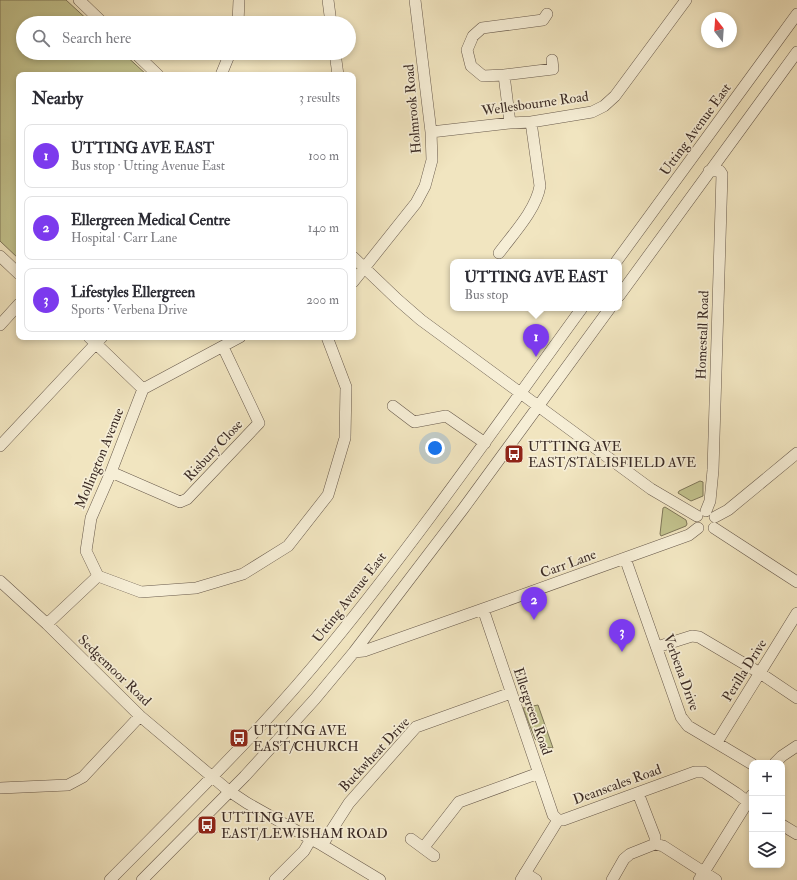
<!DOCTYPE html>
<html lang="en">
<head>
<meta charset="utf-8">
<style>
  :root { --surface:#fff; --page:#f2f2f3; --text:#2b2b33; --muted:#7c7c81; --line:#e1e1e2; --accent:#7c3aed }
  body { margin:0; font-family:"IM FELL Double Pica",serif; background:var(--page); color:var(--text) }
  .controls { position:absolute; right:12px; bottom:12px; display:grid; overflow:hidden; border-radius:8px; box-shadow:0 2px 6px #0003 }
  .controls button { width:36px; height:36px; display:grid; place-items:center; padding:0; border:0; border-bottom:1px solid var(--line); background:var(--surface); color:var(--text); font:20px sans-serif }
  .compass { position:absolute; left:701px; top:12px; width:36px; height:36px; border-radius:50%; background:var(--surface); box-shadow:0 2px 6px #0003; rotate:343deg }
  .you { position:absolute; left:435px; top:448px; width:14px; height:14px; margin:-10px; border:3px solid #fff; border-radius:50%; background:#1a73e8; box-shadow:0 0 0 6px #1a73e833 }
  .badge { display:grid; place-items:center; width:26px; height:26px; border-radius:50%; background:var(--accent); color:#fff; font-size:13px; font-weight:700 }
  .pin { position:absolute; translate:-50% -33px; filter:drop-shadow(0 1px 2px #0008) }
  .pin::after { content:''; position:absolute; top:21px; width:14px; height:12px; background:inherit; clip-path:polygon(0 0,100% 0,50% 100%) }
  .popup { position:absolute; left:450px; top:259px; width:172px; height:52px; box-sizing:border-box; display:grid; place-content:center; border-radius:8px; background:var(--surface); filter:drop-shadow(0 1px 3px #0005); font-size:13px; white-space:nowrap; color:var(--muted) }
  .popup b { font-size:15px; color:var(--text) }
  .popup::after { content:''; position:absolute; left:50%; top:100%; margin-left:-8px; border:8px solid transparent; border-top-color:var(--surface) }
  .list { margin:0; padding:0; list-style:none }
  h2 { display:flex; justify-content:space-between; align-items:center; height:52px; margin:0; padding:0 16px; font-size:17px }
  h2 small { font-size:13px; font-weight:400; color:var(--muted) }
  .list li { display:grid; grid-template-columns:26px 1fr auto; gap:12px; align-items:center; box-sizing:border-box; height:64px; margin:0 8px 8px; padding:0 8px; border:1px solid var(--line); border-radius:8px }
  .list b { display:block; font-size:15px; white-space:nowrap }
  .list p { margin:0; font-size:13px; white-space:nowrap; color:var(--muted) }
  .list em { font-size:13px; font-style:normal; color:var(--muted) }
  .icon { flex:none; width:22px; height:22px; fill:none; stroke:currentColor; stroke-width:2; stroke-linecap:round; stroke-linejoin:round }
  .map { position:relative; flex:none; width:797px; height:880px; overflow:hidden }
  .search { position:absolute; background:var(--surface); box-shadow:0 2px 6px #0003; left:16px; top:16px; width:340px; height:44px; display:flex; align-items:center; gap:10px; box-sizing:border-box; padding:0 14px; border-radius:22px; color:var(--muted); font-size:15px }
  .panel { position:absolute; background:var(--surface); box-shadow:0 2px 6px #0003; left:16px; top:72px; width:340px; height:268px; border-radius:8px }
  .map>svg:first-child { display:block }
  .green { fill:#c2c28d; stroke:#7e7659 }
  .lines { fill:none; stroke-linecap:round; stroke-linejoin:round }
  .minor-casing { stroke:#685a4c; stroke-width:12 }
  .minor { stroke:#f6eed6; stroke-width:11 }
  .labels { text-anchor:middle; stroke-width:3.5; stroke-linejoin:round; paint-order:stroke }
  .street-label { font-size:14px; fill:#3b2b25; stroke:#f6eed6 }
  .poi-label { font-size:14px; fill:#3b2b25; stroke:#f6eed6; text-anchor:start }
</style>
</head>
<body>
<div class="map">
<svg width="797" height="880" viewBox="0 0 797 880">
  <rect width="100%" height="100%" fill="#f1e5c0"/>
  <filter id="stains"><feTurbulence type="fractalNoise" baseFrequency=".005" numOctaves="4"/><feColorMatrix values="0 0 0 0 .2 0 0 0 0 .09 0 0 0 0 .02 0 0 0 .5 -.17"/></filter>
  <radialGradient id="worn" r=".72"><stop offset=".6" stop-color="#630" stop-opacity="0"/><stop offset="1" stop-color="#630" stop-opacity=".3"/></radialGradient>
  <path class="green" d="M0,0H66L91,23H23V53H123L147,75H19V259L0,241Z
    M700,481L703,482V496L691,501L678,493L679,491Z
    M665,507L686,520L687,524L686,526L661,536L660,534L663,508Z
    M538,705L553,748L542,747L535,739L523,708Z"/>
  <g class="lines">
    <defs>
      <path id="minor" d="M79,0L103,23
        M328,0L331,23
        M547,14L543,20L482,28L473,36L467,50L471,66L483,76L504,75L553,69L552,60
        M238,23L239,0
        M135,53L158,75
        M335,53L338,75
        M221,75L230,53
        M504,75L510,123
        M431,132L510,123L531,122L592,112L604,106L615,96L686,0
        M499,253C513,234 536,210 540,186L531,122
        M0,256L19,274
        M353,257L398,300L421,320L651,489L697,516
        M616,262L797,14
        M353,282L416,203L425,186L432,160L431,132L415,0
        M619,296L797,52
        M0,325L19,304
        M89,337L143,389
        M393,406L414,422L446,416L485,443
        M0,446L102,337
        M111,472L180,502L187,499L259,423L223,347
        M706,511L710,501L713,470L722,174L720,171H709
        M715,517L728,510L797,453
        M714,528L797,582
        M625,558L681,717L688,726L752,764
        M98,576L141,592L196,588L243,574L288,546L328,495L345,438L346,387L327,337
        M0,581L47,624L140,716L229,791L247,803L311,839L322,845L380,880
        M483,609L553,815L558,820
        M47,624L98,576L86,551L91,518L111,472L143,389L240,337
        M657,647L692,636L699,637L760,673L797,698
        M354,652L364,651L483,609L689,535L698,528
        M717,742L797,613
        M775,763L782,756L797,746
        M0,788L68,785L83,777L140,716
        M638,793L655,837V844L663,846L716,880
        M782,825L797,834
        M411,839L434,856
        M322,845L349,803L416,727L511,693
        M424,847L459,802L539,773
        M525,873L536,880
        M110,880C185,804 263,729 330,646C419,537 499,422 582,308
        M142,880L245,776L315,699L354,652L463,509L610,308
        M275,880L304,851L311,839
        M521,880L558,820H563L695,772H704L736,793L752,805
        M612,880L624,859L630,854L655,844
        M699,880L752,795"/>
    </defs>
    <use href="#minor" class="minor-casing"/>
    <use href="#minor" class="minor"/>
  </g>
  <defs>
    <symbol id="bus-square" viewBox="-11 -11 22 22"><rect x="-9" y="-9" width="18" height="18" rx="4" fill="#8f2418" stroke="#f6eed6"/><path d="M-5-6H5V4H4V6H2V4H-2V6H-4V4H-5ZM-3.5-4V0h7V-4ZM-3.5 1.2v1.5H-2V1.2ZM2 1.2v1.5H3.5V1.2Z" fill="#fff"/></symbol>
  </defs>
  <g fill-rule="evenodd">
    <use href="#bus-square" x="503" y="443" width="22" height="22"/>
    <use href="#bus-square" x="228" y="727" width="22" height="22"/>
    <use href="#bus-square" x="196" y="814" width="22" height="22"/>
  </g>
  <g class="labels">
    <g class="street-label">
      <text transform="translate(535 103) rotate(-8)" y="5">Wellesbourne Road</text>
      <text transform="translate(412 109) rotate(-95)" y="5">Holmrook Road</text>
      <text transform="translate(695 129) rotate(-54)" y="5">Utting Avenue East</text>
      <text transform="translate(702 335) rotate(-88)" y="5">Homestall Road</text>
      <text transform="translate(213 450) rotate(-47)" y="5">Risbury Close</text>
      <text transform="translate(99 458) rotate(-68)" y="5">Mollington Avenue</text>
      <text transform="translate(568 563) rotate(-20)" y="5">Carr Lane</text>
      <text transform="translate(349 597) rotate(-52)" y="5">Utting Avenue East</text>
      <text transform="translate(115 670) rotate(44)" y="5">Sedgemoor Road</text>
      <text transform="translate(744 670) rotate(-58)" y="5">Perilla Drive</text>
      <text transform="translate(682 672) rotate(70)" y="5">Verbena Drive</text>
      <text transform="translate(533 711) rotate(71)" y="5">Ellergreen Road</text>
      <text transform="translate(374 754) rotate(-47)" y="5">Buckwheat Drive</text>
      <text transform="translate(617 784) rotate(-20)" y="5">Deanscales Road</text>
    </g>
    <g class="poi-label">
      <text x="528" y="451">UTTING AVE<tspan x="528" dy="16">EAST/STALISFIELD AVE</tspan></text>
      <text x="253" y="735">UTTING AVE<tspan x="253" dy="16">EAST/CHURCH</tspan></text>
      <text x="221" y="822">UTTING AVE<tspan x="221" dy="16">EAST/LEWISHAM ROAD</tspan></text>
    </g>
  </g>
  <rect width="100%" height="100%" filter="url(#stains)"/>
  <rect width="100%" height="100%" fill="url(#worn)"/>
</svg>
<div class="controls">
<button>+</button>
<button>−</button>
<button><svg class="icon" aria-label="layers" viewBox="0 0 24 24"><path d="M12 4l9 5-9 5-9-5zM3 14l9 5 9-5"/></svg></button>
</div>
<svg class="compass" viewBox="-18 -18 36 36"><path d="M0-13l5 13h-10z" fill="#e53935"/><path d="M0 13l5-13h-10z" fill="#7c7c81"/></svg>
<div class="you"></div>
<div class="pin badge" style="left:536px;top:357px">1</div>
<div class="popup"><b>UTTING AVE EAST</b>Bus stop</div>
<div class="pin badge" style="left:534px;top:620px">2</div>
<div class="pin badge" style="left:622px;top:652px">3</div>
<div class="search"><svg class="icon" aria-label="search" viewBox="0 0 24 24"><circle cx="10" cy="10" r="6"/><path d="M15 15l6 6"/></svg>Search here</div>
<section class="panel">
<h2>Nearby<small>3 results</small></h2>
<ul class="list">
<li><span class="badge">1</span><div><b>UTTING AVE EAST</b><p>Bus stop · Utting Avenue East</p></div><em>100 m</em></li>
<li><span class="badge">2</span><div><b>Ellergreen Medical Centre</b><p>Hospital · Carr Lane</p></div><em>140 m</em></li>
<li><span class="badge">3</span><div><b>Lifestyles Ellergreen</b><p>Sports · Verbena Drive</p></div><em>200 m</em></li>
</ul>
</section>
</div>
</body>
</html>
